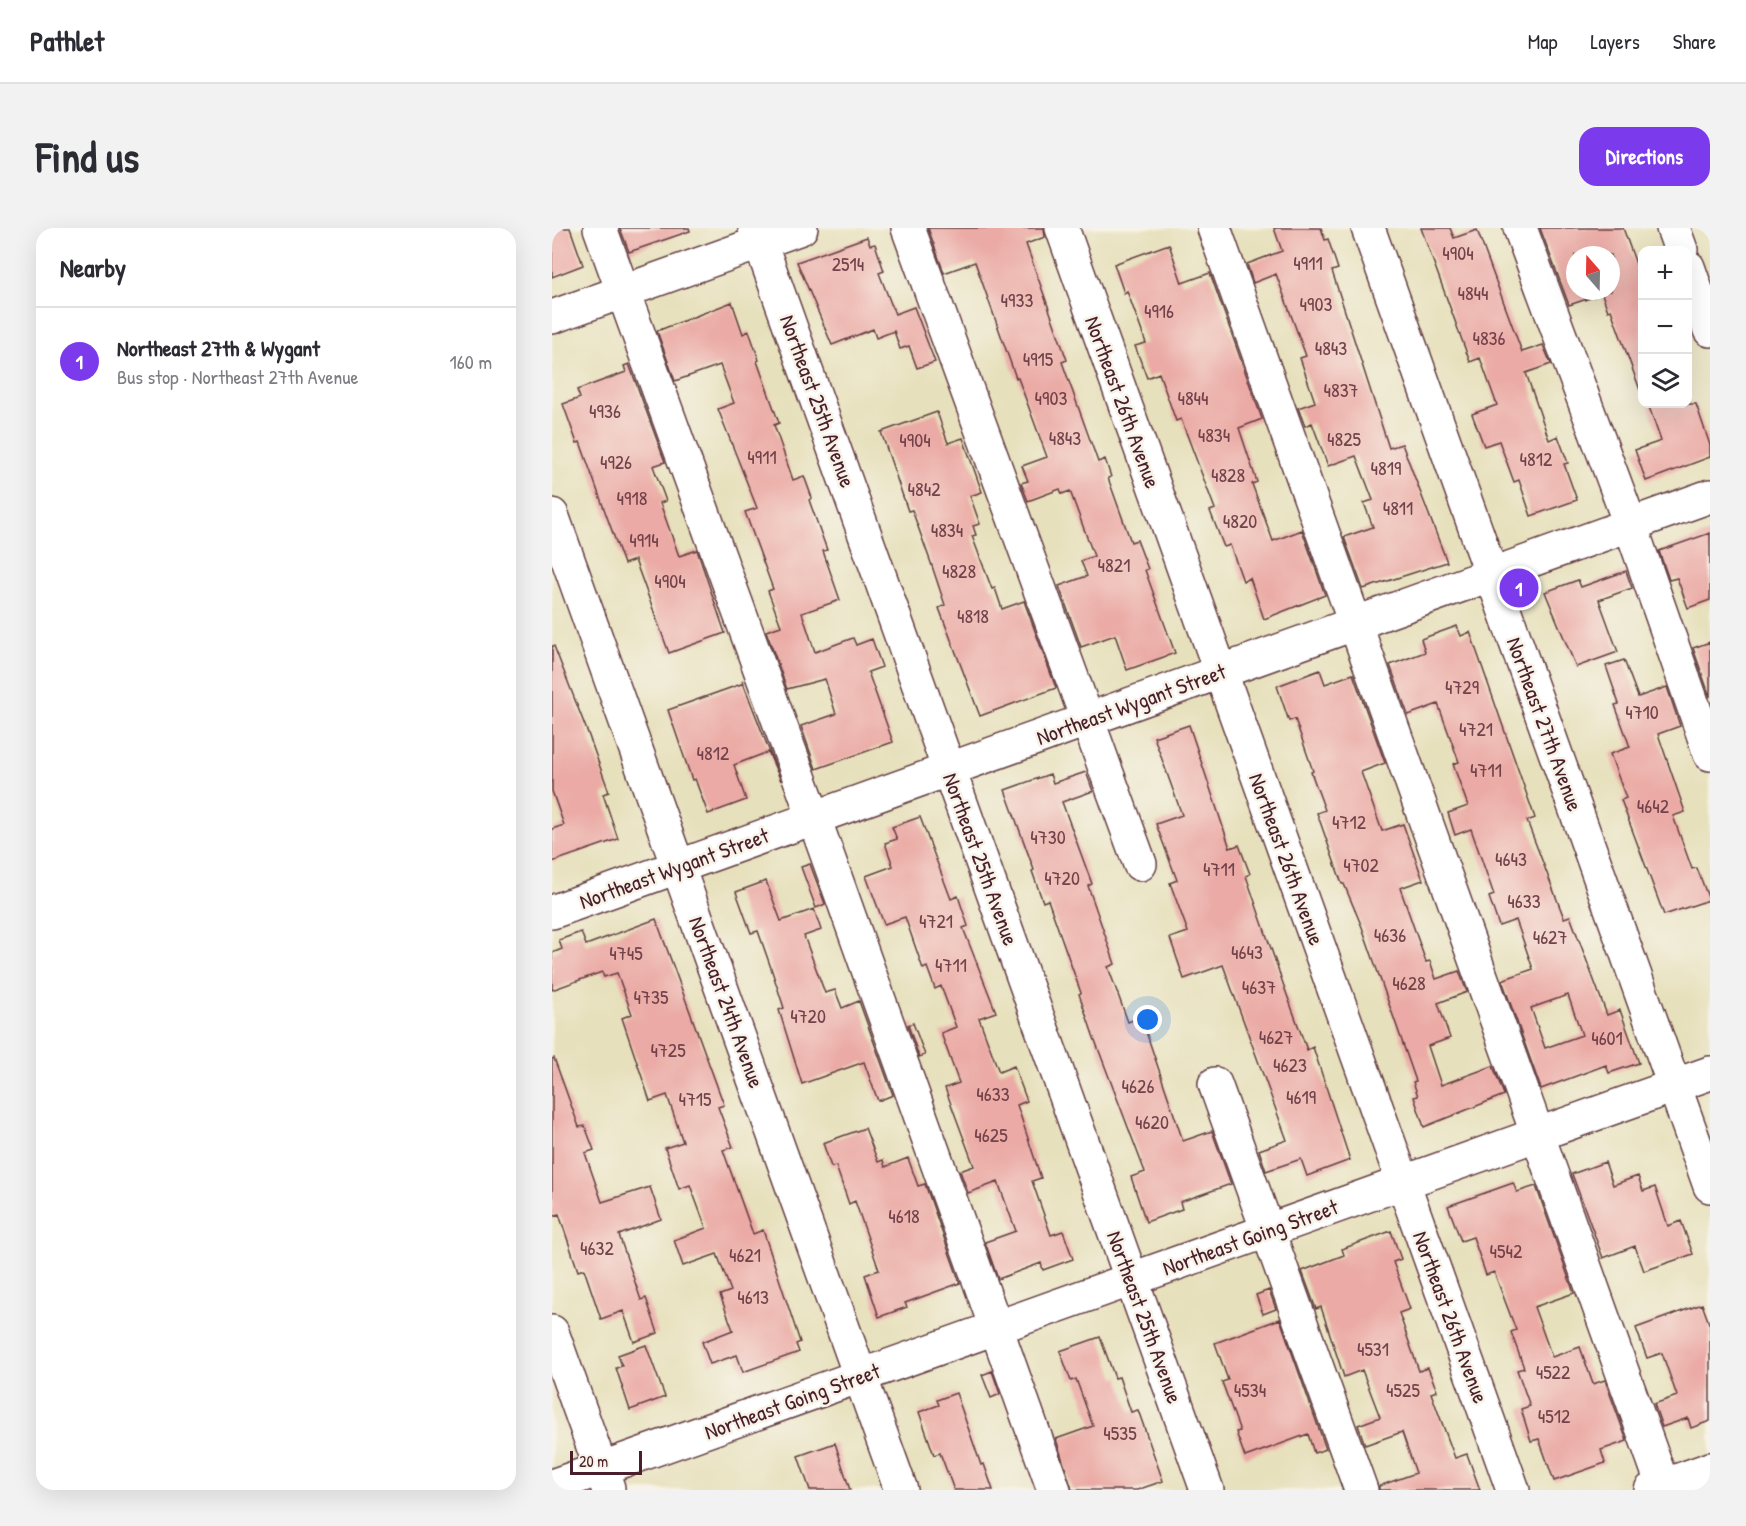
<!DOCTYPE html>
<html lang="en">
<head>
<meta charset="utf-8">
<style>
  :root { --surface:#fff; --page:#f2f2f3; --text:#2b2b33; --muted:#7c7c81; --line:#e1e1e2; --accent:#7c3aed }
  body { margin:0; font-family:"Patrick Hand",sans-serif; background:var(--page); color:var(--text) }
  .controls { position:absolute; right:18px; top:18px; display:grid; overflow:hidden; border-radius:12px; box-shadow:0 6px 24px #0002 }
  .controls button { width:54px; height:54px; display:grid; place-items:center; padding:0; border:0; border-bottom:2px solid var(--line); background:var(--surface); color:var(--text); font:30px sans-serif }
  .compass { position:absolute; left:1014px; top:18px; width:54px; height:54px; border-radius:50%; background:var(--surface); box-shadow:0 6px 24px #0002; rotate:340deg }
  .scale { position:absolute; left:18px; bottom:15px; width:72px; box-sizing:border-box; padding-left:6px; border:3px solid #4a1f2b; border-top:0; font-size:16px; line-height:21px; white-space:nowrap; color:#4a1f2b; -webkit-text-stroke:4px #f7f3e8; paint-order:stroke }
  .you { position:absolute; left:596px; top:792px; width:21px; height:21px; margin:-15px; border:4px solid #fff; border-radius:50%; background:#1a73e8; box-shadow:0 0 0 9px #1a73e833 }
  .badge { display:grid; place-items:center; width:39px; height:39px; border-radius:50%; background:var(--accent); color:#fff; font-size:20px; font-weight:700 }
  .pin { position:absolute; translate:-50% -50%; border:3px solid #fff; box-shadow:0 2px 6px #0006 }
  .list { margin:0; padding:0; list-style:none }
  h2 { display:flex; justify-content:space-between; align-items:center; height:78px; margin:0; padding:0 24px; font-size:26px }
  h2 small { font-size:20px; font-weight:400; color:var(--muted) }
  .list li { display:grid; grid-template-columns:39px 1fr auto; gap:18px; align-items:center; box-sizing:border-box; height:108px; padding:0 24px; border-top:2px solid var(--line) }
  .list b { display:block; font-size:22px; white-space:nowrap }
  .list p { margin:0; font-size:20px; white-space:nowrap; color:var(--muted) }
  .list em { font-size:20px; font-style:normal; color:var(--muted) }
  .icon { flex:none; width:33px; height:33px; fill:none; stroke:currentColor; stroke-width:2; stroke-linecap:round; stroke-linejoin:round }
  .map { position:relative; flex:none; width:1158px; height:1262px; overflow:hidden; border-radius:18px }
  header { display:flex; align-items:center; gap:36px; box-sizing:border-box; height:84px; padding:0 30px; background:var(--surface); border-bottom:2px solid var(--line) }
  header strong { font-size:28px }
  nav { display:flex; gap:33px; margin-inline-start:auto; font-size:21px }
  .intro { display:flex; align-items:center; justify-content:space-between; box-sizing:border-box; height:144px; padding:0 36px }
  h1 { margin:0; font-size:42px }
  .button { padding:15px 27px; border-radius:18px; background:var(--accent); color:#fff; font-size:21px; font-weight:700 }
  main { display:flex; gap:36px; padding:0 36px }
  aside { flex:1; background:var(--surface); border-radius:18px; box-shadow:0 6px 24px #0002 }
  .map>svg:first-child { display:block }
  .building { fill:#ebaaa5; fill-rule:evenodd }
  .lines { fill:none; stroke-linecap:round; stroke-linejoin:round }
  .minor-casing { stroke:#623c41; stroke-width:36 }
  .minor { stroke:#fff; stroke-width:33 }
  .labels { text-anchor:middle; stroke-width:5; stroke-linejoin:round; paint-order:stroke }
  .number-label { font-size:20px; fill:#72424a }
  .street-label { font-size:22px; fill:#4a1f2b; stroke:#f7f3e8 }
</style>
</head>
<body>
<header>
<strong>Pathlet</strong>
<nav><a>Map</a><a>Layers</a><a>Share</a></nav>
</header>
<div class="intro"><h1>Find us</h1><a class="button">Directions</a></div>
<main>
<aside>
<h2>Nearby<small></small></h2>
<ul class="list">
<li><span class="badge">1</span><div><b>Northeast 27th &amp; Wygant</b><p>Bus stop · Northeast 27th Avenue</p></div><em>160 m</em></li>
</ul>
</aside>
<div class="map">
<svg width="1158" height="1262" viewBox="0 0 1158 1262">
  <rect width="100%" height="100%" fill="#f7f3e8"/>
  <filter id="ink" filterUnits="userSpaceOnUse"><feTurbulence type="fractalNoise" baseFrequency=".0167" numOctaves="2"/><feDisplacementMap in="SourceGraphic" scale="12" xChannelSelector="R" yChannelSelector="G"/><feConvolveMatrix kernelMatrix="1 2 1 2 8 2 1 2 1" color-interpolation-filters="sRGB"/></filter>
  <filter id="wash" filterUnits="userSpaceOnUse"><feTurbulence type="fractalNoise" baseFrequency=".008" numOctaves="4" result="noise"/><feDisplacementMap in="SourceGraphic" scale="24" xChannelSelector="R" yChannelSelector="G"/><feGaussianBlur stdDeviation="1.35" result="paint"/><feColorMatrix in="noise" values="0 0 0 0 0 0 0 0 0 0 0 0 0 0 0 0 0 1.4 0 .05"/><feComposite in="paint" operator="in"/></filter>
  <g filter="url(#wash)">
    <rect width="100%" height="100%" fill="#e7e0bc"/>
    <g id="blocks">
      <path class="building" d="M0,0H18L31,37L0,49Z
        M68,0H137L138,3L77,24Z
        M376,0H492L493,9L474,16L515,132L510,134L546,234L553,231L559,249L556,250L579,314L585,312L596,341L593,342L623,425L575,442L563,407L529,419L507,358L535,348L529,333L542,328L518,263L510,266L508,261L476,273L469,255L476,253L470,238L495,229L466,150H464L423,34L392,45Z
        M722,0H769L773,12L776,11L786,41L780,43L837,220L850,216L895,334L811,361L792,309L821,299L812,275L821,272L804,228L776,238L760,195L753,198L746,180L763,174L748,130L754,128L724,46L701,55L695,36L730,23Z
        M869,0H898L902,10L925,2L970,124L991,117L999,136L974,145L997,212L1006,208L1016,235L1012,236L1025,272L979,288L967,252L962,254L947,213L932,218L920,186L945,177L928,130L918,134Z
        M988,0H1071L1084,36L1090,34V162H1088L1059,82L1056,83L1050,66L1017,77ZM1023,27H1059V63H1023Z
        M315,9L318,17L323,16L332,43L327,45L343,86L362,79L383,134L365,140L357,118L348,121L342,103L324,110L321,101L280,117L245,34Z
        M617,16L630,55L658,45L710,191L687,200L705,254L700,256L721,313L750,302L773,367L712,391L698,350L691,353L678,317L672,319L658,283L663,281L629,191L624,193L607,145L595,150L583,118L594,115L575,63L572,65L562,36Z
        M180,74L191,106L197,103L207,132L205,133L227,195L222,197L241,252L252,248L260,270L257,272L275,322L271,323L288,372L250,385L263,424L301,410L304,417L320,411L330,439L316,444L341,514L264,541L249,498L284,486L273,451L235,461L214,403L229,398L216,363L221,361L193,284L205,280L166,181L182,175L168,137L123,153L105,103Z
        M77,136L113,234L101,238L114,273L108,275L127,328L145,322L173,405L117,425L83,332L72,336L28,214L25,215L11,176L28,170L25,162L74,144L72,138Z
        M1096,176H1144L1158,217V229L1094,253L1083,222L1109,213Z
        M385,184L396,215L411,210L430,264L418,268L428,296L421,298L424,307L420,308L440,361L443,360L450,381L472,373L504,460L428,488L387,380L393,377L379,335L360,282L356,283L329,204Z
        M1158,305V372L1136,380L1125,350L1117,352L1107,323Z
        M1074,343L1080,360L1047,372L1066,424L1024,439L993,364L1026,352L1029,359Z
        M905,398L909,408L918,404L983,590L975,593L1012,690L1018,688L1055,787L1068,782L1087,835L1057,845L1054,837L989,861L950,752L981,741L964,692L947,698L937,669L942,667L919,601L903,607L896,585L916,578L901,536L907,534L886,476L856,487L838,437L873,424L869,411ZM1016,767L1030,807L993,820L979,780Z
        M1158,414V469L1141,420Z
        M0,418H2L37,508L57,564L51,566L66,611L0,634V601L12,597L0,563Z
        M1072,432L1086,469L1115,459L1128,498L1106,506L1133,584L1121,588L1140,641L1145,640L1157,672L1112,687L1069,572L1074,570L1058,526L1078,519L1063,477L1067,476L1054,438Z
        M768,442L773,456L801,446L833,535L809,544L830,603L851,596L871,652L848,660L874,734L878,733L884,751L907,743L915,764L886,775L898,810L876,818L889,857L941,838L952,867L872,899L862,869L866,868L861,854L864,853L810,699L792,656H790L765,585L773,582L759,544L761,543L743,491L737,493L725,458Z
        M190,452L229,553L216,524L182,537L194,572L156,586L143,551L140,552L116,482L192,455Z
        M637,497L678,620L687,617L698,646L694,648L735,767L755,822L761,819L798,932L755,948L749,931L714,943L707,922L735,912L671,737L632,751L618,710L636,704L618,655L625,652L604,596L630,587L602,509Z
        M534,544L541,563L510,574L540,656L536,658L563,736L556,739L576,794L589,789L631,913L660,903L679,956L628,974L630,981L594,994L579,949L593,944L541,807L527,766L529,765L496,672L491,674L480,643L482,642L453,562L498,546L501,555Z
        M368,589L399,671L406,668L416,698L411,700L444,784L427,790L447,844L462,838L475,873L465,877L489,950L480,953L499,1007L511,1003L521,1031L491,1042L489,1035L446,1051L433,1014L464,1003L446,954L416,965L408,943L422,938L393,860L407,855L389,805L404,799L389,758L383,761L375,739L371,741L353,689L332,696L314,648L341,638L333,615L345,611L340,599Z
        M258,636L273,676L264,680L249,639Z
        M214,653L229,693L262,681L269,702L252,708L273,765L283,762L290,780L307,773L341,867L326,873L312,834L250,856L227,782L232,780L219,740L206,703L199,705L184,664Z
        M104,691L172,877L166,879L181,919L171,922L201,1006L211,1002L248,1114L244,1116L247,1124L191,1144L185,1127L158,1136L150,1114L181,1102L168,1067L179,1063L165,1026L131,1038L122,1012L154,1000L138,957L127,961L113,920L131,914L115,867L98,873L70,790L80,786L65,745L52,749L50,744L0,762V725L10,721L7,712L29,704L34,717Z
        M361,795L373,827L367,829L356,797Z
        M2,830L27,899L33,898L42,922L33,925L50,974L98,959L109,991L67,1007L89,1072L94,1070L106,1105L82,1114L71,1083L49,1091L32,1041L26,1043L7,986L0,989V831Z
        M313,900L326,934L331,932L333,939L356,930L366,958L373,956L408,1055L353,1075L355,1079L327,1089L313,1047L327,1042L303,973L297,976L284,938L279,939L271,915Z
        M1053,934L1061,957L1086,948L1091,963L1103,959L1116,998L1129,993L1141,1026L1092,1043L1083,1018L1051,1030L1020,946Z
        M961,955L965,964L984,958L1022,1065L982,1079L1000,1129L1028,1119L1041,1156L1053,1152L1075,1213L1049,1222L1053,1235L1002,1253L987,1211L979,1213L969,1181L978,1178L965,1142L972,1140L959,1104L964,1102L942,1044L934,1047L921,1009L909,1013L896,978Z
        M839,1003L849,1031L841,1034L858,1081L847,1085L867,1143L876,1140L885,1163L879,1165L903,1230L915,1226L928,1262H827V1258L864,1245L850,1204L813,1217L806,1197L828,1189L810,1142L792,1149L769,1079L764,1081L750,1043L792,1027L790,1021Z
        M717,1062L724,1081L711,1086L704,1067Z
        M1150,1076L1158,1098V1193L1139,1200L1136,1190L1110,1199L1102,1176L1125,1168L1110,1125L1095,1130L1084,1100Z
        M728,1091L774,1221L762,1225L756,1206L693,1229L684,1204L688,1203L670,1154L676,1152L663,1115Z
        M548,1109L563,1150L567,1149L579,1184L586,1182L611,1253L585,1262H520L504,1211L541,1198L524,1151L519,1153L508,1123Z
        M94,1117L113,1169L78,1182L64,1140L70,1138L66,1127Z
        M440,1143L448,1166L439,1170L430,1147Z
        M404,1165L429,1237L432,1236L441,1262H402L388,1225L382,1227L367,1184L387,1177L385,1172Z
        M283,1215L298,1262H258L246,1228Z"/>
    </g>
  </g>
  <g filter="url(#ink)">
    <use href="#blocks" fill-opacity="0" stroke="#623c41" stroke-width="1.5"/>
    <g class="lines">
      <defs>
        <path id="minor" d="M48,0L262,590L502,1262
          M203,0L655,1262
          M356,0L588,636
          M510,0L961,1262
          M662,0L1111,1258
          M816,0L1158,958
          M968,0L1078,296L1158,526
          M1121,0L1129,22
          M1136,39L1158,102
          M0,89L249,0
          M0,287L349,1262
          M0,684L1158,268
          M663,856L809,1262
          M0,1104L56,1260
          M0,1258L1158,845
          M1099,1262L1158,1241"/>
      </defs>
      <use href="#minor" class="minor-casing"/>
      <use href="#minor" class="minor"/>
    </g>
  </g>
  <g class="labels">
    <g class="number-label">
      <text x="906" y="32">4904</text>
      <text x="756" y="42">4911</text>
      <text x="296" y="43">2514</text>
      <text x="921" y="72">4844</text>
      <text x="465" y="79">4933</text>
      <text x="764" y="83">4903</text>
      <text x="607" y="90">4916</text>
      <text x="937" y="117">4836</text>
      <text x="779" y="127">4843</text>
      <text x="486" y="138">4915</text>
      <text x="789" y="169">4837</text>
      <text x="499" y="177">4903</text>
      <text x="641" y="177">4844</text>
      <text x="53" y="190">4936</text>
      <text x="662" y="214">4834</text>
      <text x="513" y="217">4843</text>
      <text x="792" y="218">4825</text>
      <text x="363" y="219">4904</text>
      <text x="210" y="236">4911</text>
      <text x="984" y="238">4812</text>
      <text x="64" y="241">4926</text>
      <text x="834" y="247">4819</text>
      <text x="676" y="254">4828</text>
      <text x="372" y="268">4842</text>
      <text x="80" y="277">4918</text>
      <text x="846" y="287">4811</text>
      <text x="688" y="300">4820</text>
      <text x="395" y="309">4834</text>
      <text x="92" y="319">4914</text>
      <text x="562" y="344">4821</text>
      <text x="407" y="350">4828</text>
      <text x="118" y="360">4904</text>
      <text x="421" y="395">4818</text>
      <text x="910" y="466">4729</text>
      <text x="1090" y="491">4710</text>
      <text x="924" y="508">4721</text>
      <text x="161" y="532">4812</text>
      <text x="934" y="549">4711</text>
      <text x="1101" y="585">4642</text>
      <text x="797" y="601">4712</text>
      <text x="496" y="616">4730</text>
      <text x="959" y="638">4643</text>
      <text x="809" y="644">4702</text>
      <text x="667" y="648">4711</text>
      <text x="510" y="657">4720</text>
      <text x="972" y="680">4633</text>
      <text x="384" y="700">4721</text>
      <text x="838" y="714">4636</text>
      <text x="998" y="716">4627</text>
      <text x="695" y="731">4643</text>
      <text x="74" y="732">4745</text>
      <text x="399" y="744">4711</text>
      <text x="857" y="762">4628</text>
      <text x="707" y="766">4637</text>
      <text x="99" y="776">4735</text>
      <text x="256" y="795">4720</text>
      <text x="724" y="816">4627</text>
      <text x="1055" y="817">4601</text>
      <text x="116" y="829">4725</text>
      <text x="738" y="844">4623</text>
      <text x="586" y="865">4626</text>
      <text x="441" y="873">4633</text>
      <text x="749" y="876">4619</text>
      <text x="143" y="878">4715</text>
      <text x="600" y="901">4620</text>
      <text x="439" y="914">4625</text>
      <text x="352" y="995">4618</text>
      <text x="45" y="1027">4632</text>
      <text x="954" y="1030">4542</text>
      <text x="193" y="1034">4621</text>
      <text x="201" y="1076">4613</text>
      <text x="821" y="1128">4531</text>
      <text x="1001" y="1151">4522</text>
      <text x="698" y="1169">4534</text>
      <text x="851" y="1169">4525</text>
      <text x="1002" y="1195">4512</text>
      <text x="568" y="1212">4535</text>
    </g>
    <g class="street-label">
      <text transform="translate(266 173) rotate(70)" y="8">Northeast 25th Avenue</text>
      <text transform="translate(571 174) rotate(70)" y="8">Northeast 26th Avenue</text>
      <text transform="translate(579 476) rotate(-20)" y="8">Northeast Wygant Street</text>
      <text transform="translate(993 496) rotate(70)" y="8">Northeast 27th Avenue</text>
      <text transform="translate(429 631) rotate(70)" y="8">Northeast 25th Avenue</text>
      <text transform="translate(735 631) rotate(70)" y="8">Northeast 26th Avenue</text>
      <text transform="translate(122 640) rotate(-20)" y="8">Northeast Wygant Street</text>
      <text transform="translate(175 774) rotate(70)" y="8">Northeast 24th Avenue</text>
      <text transform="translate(698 1009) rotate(-20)" y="8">Northeast Going Street</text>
      <text transform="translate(593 1089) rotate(70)" y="8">Northeast 25th Avenue</text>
      <text transform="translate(899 1089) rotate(70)" y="8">Northeast 26th Avenue</text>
      <text transform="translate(240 1173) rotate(-20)" y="8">Northeast Going Street</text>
    </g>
  </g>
</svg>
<div class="controls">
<button>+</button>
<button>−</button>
<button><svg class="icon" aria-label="layers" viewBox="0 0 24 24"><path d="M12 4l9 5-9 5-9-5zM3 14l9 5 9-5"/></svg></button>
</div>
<svg class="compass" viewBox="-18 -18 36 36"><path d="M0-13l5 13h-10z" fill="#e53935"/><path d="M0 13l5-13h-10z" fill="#7c7c81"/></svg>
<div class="scale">20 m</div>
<div class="you"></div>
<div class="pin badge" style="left:967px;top:360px">1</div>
</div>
</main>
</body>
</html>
